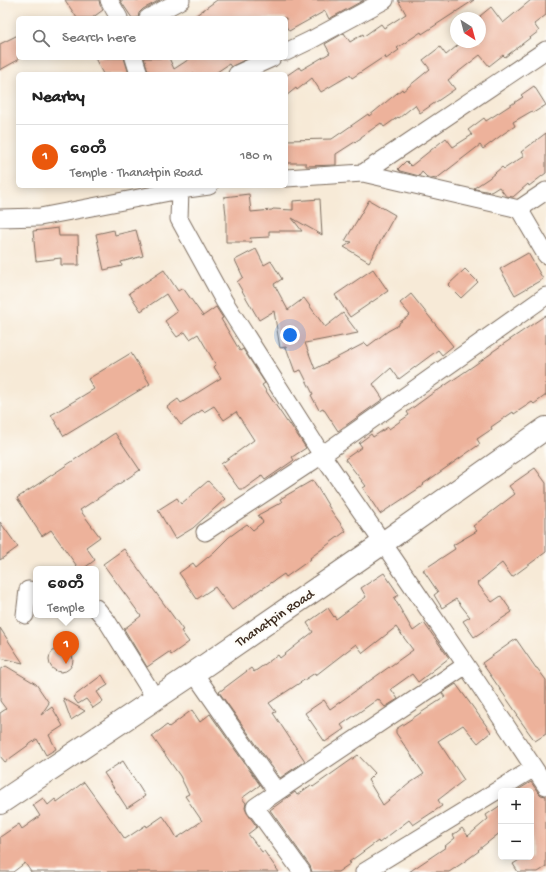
<!DOCTYPE html>
<html lang="en">
<head>
<meta charset="utf-8">
<style>
  :root { --surface:#fff; --page:#f6f6f6; --text:#222; --muted:#767676; --line:#e0e0e0; --accent:#ea580c }
  body { margin:0; font-family:"Gochi Hand","Noto Sans Myanmar",sans-serif; background:var(--page); color:var(--text) }
  .controls { position:absolute; right:12px; bottom:12px; display:grid; overflow:hidden; border-radius:6px; box-shadow:0 2px 10px #0003 }
  .controls button { width:36px; height:36px; display:grid; place-items:center; padding:0; border:0; border-bottom:1px solid var(--line); background:var(--surface); color:var(--text); font:20px sans-serif }
  .compass { position:absolute; left:450px; top:12px; width:36px; height:36px; border-radius:50%; background:var(--surface); box-shadow:0 2px 10px #0003; rotate:144deg }
  .you { position:absolute; left:290px; top:335px; width:14px; height:14px; margin:-10px; border:3px solid #fff; border-radius:50%; background:#1a73e8; box-shadow:0 0 0 6px #1a73e833 }
  .badge { display:grid; place-items:center; width:26px; height:26px; border-radius:50%; background:var(--accent); color:#fff; font-size:13px; font-weight:700 }
  .pin { position:absolute; translate:-50% -33px; filter:drop-shadow(0 1px 2px #0008) }
  .pin::after { content:''; position:absolute; top:21px; width:14px; height:12px; background:inherit; clip-path:polygon(0 0,100% 0,50% 100%) }
  .popup { position:absolute; left:33px; top:566px; width:66px; height:52px; box-sizing:border-box; display:grid; place-content:center; border-radius:6px; background:var(--surface); filter:drop-shadow(0 1px 3px #0005); font-size:13px; white-space:nowrap; color:var(--muted) }
  .popup b { font-size:15px; color:var(--text) }
  .popup::after { content:''; position:absolute; left:50%; top:100%; margin-left:-8px; border:8px solid transparent; border-top-color:var(--surface) }
  .list { margin:0; padding:0; list-style:none }
  h2 { display:flex; justify-content:space-between; align-items:center; height:52px; margin:0; padding:0 16px; font-size:17px }
  h2 small { font-size:13px; font-weight:400; color:var(--muted) }
  .list li { display:grid; grid-template-columns:26px 1fr auto; gap:12px; align-items:center; box-sizing:border-box; height:64px; padding:0 16px; border-top:1px solid var(--line) }
  .list b { display:block; font-size:15px; white-space:nowrap }
  .list p { margin:0; font-size:13px; white-space:nowrap; color:var(--muted) }
  .list em { font-size:13px; font-style:normal; color:var(--muted) }
  .icon { flex:none; width:22px; height:22px; fill:none; stroke:currentColor; stroke-width:2; stroke-linecap:round; stroke-linejoin:round }
  .map { position:relative; flex:none; width:546px; height:872px; overflow:hidden }
  .search { position:absolute; background:var(--surface); box-shadow:0 2px 10px #0003; left:16px; top:16px; width:272px; height:44px; display:flex; align-items:center; gap:10px; box-sizing:border-box; padding:0 14px; border-radius:6px; color:var(--muted); font-size:15px }
  .panel { position:absolute; background:var(--surface); box-shadow:0 2px 10px #0003; left:16px; top:72px; width:272px; height:116px; border-radius:6px }
  .map>svg:first-child { display:block }
  .building { fill:#edb29b }
  .lines { fill:none; stroke-linecap:round; stroke-linejoin:round }
  .minor-casing { stroke:#7d6d5f; stroke-width:19 }
  .secondary-casing { stroke:#7d6d5f; stroke-width:24 }
  .minor { stroke:#fff; stroke-width:17 }
  .secondary { stroke:#fff; stroke-width:22 }
  .labels { text-anchor:middle; stroke-width:4; stroke-linejoin:round; paint-order:stroke }
  .street-label { font-size:14px; fill:#3b2a1e; stroke:#fdfcf7 }
</style>
</head>
<body>
<div class="map">
<svg width="546" height="872" viewBox="0 0 546 872">
  <rect width="100%" height="100%" fill="#fdfcf7"/>
  <filter id="ink" filterUnits="userSpaceOnUse"><feTurbulence type="fractalNoise" baseFrequency=".025" numOctaves="2"/><feDisplacementMap in="SourceGraphic" scale="8" xChannelSelector="R" yChannelSelector="G"/><feConvolveMatrix kernelMatrix="1 2 1 2 8 2 1 2 1" color-interpolation-filters="sRGB"/></filter>
  <filter id="wash" filterUnits="userSpaceOnUse"><feTurbulence type="fractalNoise" baseFrequency=".012" numOctaves="4" result="noise"/><feDisplacementMap in="SourceGraphic" scale="16" xChannelSelector="R" yChannelSelector="G"/><feGaussianBlur stdDeviation="0.9" result="paint"/><feColorMatrix in="noise" values="0 0 0 0 0 0 0 0 0 0 0 0 0 0 0 0 0 1.4 0 .05"/><feComposite in="paint" operator="in"/></filter>
  <g filter="url(#wash)">
    <rect width="100%" height="100%" fill="#f7ead7"/>
    <g id="blocks">
      <path class="building" d="M65,0H99L100,5L103,10L92,18H77Z
        M120,0H160L143,9L139,13L138,18H132Z
        M217,0H364L329,19L325,11L289,31L286,26V18H192Z
        M398,0H474L422,34L421,32L397,48L399,50L386,59L385,56L352,78L350,75L321,92L312,78L297,90L296,88L286,96V76L299,67L301,70L330,53L325,44L344,33L350,42L363,34L364,36L381,24L384,28L406,14Z
        M531,0H546V15L534,24L539,31L505,57L503,55L489,66L480,55L448,80L455,89L420,113L415,105L399,118L398,117L384,127L381,123L361,137V138L336,154V165L306,166V163H286V140L332,139L368,114L369,116L402,89L403,91L430,69L423,60L440,47L446,55L462,42H480V16L491,7L503,23Z
        M18,35V60L0,70V44Z
        M95,58H124L129,74H103Z
        M144,58H169L174,69L191,58H248L231,67L229,64L214,74H149Z
        M534,86L546,105L533,113L532,111L513,122L515,126L503,134L483,149L480,145L436,179L427,177L422,172L419,176L400,171L398,169L406,161L411,166L446,138L453,147L472,135L468,130L484,118L486,121L523,97L521,95Z
        M546,133V173L529,186L528,184L513,197L506,196L499,187L491,192L475,189L474,188L489,178L502,167L504,169L524,156L521,152Z
        M249,194L251,212L272,210L273,209L293,210V201L320,199L322,235L292,218L302,231H269V237L250,238L252,242H226V215L224,197Z
        M369,200L395,215L369,262L344,247L352,242L345,241Z
        M58,228L59,236H78L79,265H61V258L36,261L33,231Z
        M114,230L115,235L136,230L143,256L121,262L122,266L104,270L96,234Z
        M256,249L264,265L271,261L282,279L274,284L288,310L304,298L325,327L343,313L358,333L305,343L315,369L365,343L368,346L388,331L399,325V323L410,315L400,303L411,294L453,346L442,355L438,350L399,379L391,368L373,384L383,399L338,431L323,408L319,410L311,395L313,394L301,370L295,372L286,347L280,348L274,311L259,320L237,282L243,277L235,260Z
        M528,253L543,279L515,295L500,269Z
        M373,269L388,291L350,317L335,295Z
        M465,269L478,282L461,298L448,285Z
        M164,270L178,291L183,288L203,316L216,307L223,318L221,319L240,351L243,349L265,383L262,385L289,425L290,424L306,448L292,457L294,460L265,480L262,476L244,489H239L221,464L254,440L236,412L224,420L214,406L204,412L202,410L181,425L167,407L178,399L181,403L221,378L214,367L216,365L198,334L190,339L185,332L177,337L165,321L177,312L166,294L141,311L129,293Z
        M546,315V395L534,404L532,402L514,414L513,412L491,427L492,429L477,439L480,444L423,484L424,485L380,514L363,488L366,486L345,459L362,447L359,443L371,434L373,437L388,427L389,429L409,415L407,412L437,390V391L466,371L492,353V352Z
        M131,353L150,384L64,436L51,415L94,389L88,379Z
        M115,433L140,470L80,510L100,537L86,547L95,560L83,569H79L51,530L42,536L17,498Z
        M535,468L546,483V552L512,577L502,563L477,583L492,602L501,596L512,612L474,637L463,621L470,617L456,599L442,608L434,595L438,592L423,570L455,549L453,545L477,531L473,526L515,494L509,486Z
        M313,480L332,512L346,531L310,558L311,559L286,577L284,574L262,589V588L232,610L215,587L197,599L179,573L193,563L196,567L214,552L229,537L247,524L253,530L263,522L258,515L282,502L280,499Z
        M208,481L225,499L193,528L175,539L158,510L177,498L181,504Z
        M0,522L18,547L0,560Z
        M124,549L183,630L181,631L189,642L171,655L169,652L147,667L124,629L141,616L103,564Z
        M384,573L399,595L394,598L413,631L424,623L449,658L418,682L412,674L391,689L398,699L385,707L378,699L341,725L344,729L325,742L305,713L324,700L330,709L413,650L396,627L363,653L356,644L316,675L315,673L269,703L276,712L273,713L305,761L280,778L219,692L251,668L254,672L278,655L280,658L313,632L307,623L328,608L334,617V616L336,619L366,597L361,588Z
        M0,628L15,651L23,663L0,658Z
        M516,639L536,668H537L546,680V734L535,741L517,716L518,715L482,663Z
        M49 660a12 12 0 1 1 24 0a12 12 0 1 1-24 0Z
        M6,666L36,684L49,703L41,715L52,707L63,726L49,735L56,749L46,755L37,739L5,762L0,756V713L6,709L0,701V670Z
        M102,675L108,685L97,692L103,701L93,708L86,699L78,704L73,697Z
        M456,684L491,732L478,743L463,725L438,741L464,780L438,800L442,806L413,825L409,820L379,843L378,841L349,862L351,863L338,872H312L310,866L270,810L295,792L297,795L311,785L313,787L358,755L375,773L368,780L383,805L410,783L424,774L396,733V729L445,697L442,693Z
        M63,698L85,711L71,720Z
        M192,710L200,722L210,714L260,785L242,798L246,803L245,808L247,813L257,827L248,834L262,852L264,851L279,872H31L25,863L13,872H0V837L19,824L22,829L40,816L33,805L43,798L48,805L55,799L57,802L84,782L125,839L146,825L147,827L163,816L170,826L177,838L202,821L185,796L189,794L180,776L152,736L167,725L169,727Z
        M123,761L145,796L127,808L104,773Z
        M531,782L538,792L541,795L546,796V867L538,872H518L513,864L524,857H531V791H516Z
        M501,805V832L478,850L479,851L461,864L449,872H409L446,847L445,846L455,838L453,835L462,828L468,836L488,819L486,815Z"/>
    </g>
  </g>
  <g filter="url(#ink)">
    <use href="#blocks" fill-opacity="0" stroke="#7d6d5f" stroke-width="1"/>
    <g class="lines">
      <defs>
        <path id="minor" d="M109,0L119,18
          M148,18L181,0
          M286,52L311,40L385,0
          M134,58L139,74
          M237,74L272,58
          M363,173L546,50
          M286,178L363,173L519,209L546,191
          M178,186L180,190L179,219L224,301L322,455L383,543L466,665L546,786
          M519,209L546,255
          M0,218L40,217L180,190L209,186
          M205,532L322,455L546,296
          M96,608L107,621L155,698
          M25,615L28,590L36,591
          M194,673L277,792L255,807L302,872
          M277,792L466,665
          M364,872L534,768"/>
        <path id="secondary" d="M0,803L194,673L383,543L546,428"/>
      </defs>
      <use href="#minor" class="minor-casing"/>
      <use href="#secondary" class="secondary-casing"/>
      <use href="#minor" class="minor"/>
      <use href="#secondary" class="secondary"/>
    </g>
  </g>
  <g class="labels">
    <g class="street-label">
      <text transform="translate(274 617) rotate(-34)" y="5">Thanatpin Road</text>
    </g>
  </g>
</svg>
<div class="controls">
<button>+</button>
<button>−</button>
</div>
<svg class="compass" viewBox="-18 -18 36 36"><path d="M0-13l5 13h-10z" fill="#e53935"/><path d="M0 13l5-13h-10z" fill="#767676"/></svg>
<div class="you"></div>
<div class="pin badge" style="left:66px;top:664px">1</div>
<div class="popup"><b>စေတီ</b>Temple</div>
<div class="search"><svg class="icon" aria-label="search" viewBox="0 0 24 24"><circle cx="10" cy="10" r="6"/><path d="M15 15l6 6"/></svg>Search here</div>
<section class="panel">
<h2>Nearby<small></small></h2>
<ul class="list">
<li><span class="badge">1</span><div><b>စေတီ</b><p>Temple · Thanatpin Road</p></div><em>180 m</em></li>
</ul>
</section>
</div>
</body>
</html>
